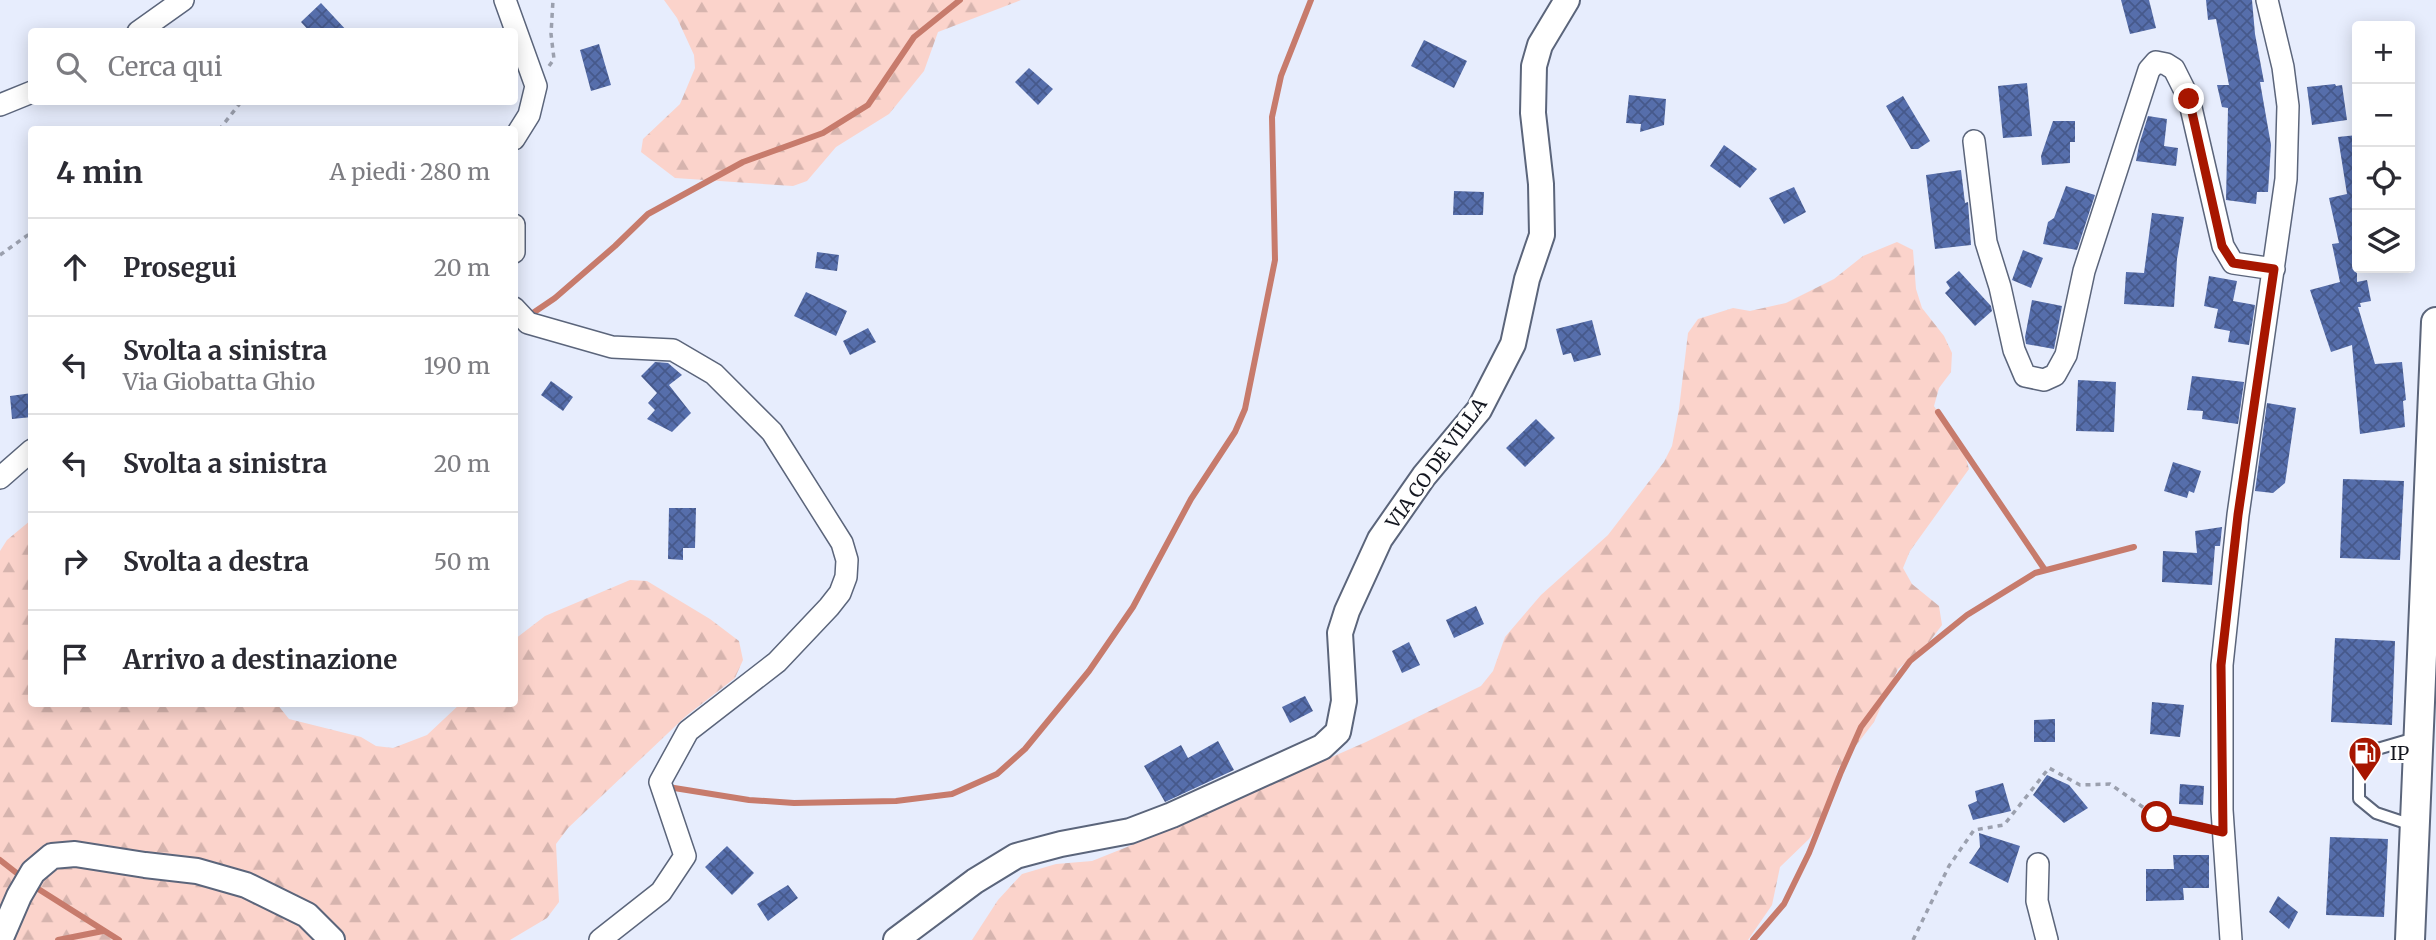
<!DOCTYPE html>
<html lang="it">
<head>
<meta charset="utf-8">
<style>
  :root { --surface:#fff; --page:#f2f2f3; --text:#2b2b33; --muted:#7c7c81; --line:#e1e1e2 }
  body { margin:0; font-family:Merriweather,serif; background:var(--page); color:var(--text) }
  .controls { position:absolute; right:21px; top:21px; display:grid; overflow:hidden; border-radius:7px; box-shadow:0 4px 18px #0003 }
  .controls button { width:63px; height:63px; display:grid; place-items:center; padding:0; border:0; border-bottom:2px solid var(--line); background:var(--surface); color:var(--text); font:35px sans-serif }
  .stop { position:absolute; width:21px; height:21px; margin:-16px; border:5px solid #a71600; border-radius:50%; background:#fff }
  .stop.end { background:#a71600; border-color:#fff; box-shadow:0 2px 7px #0008 }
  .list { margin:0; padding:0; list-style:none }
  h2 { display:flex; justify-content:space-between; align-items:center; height:91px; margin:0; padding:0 28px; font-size:30px }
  h2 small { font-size:23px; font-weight:400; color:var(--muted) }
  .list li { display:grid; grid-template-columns:46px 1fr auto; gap:21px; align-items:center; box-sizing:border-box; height:98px; padding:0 28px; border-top:2px solid var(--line) }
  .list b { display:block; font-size:26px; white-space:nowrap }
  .list p { margin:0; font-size:23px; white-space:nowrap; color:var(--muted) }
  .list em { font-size:23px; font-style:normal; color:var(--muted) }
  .icon { flex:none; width:38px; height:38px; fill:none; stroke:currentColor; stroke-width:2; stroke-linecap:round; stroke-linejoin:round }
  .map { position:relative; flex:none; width:2436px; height:940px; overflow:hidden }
  .search { position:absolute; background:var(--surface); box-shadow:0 4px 18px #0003; left:28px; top:28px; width:490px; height:77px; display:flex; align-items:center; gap:18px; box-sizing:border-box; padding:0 24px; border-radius:7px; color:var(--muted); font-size:26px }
  .panel { position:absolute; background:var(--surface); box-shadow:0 4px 18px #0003; left:28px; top:126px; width:490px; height:581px; border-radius:7px }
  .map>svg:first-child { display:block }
  .forest { fill:url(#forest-firs) }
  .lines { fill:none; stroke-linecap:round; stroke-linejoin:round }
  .stream { stroke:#c77b6c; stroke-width:6 }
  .building { fill:url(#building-cross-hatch) }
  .service-casing { stroke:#5b657b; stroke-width:14 }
  .minor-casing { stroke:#5b657b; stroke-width:24 }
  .tertiary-casing { stroke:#5b657b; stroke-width:28 }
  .secondary-casing { stroke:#5b657b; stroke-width:32 }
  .path { stroke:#9ba0ae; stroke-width:3.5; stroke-dasharray:5 5; stroke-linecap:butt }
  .service { stroke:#fff; stroke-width:10 }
  .minor { stroke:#fff; stroke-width:21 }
  .tertiary { stroke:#fff; stroke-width:24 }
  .secondary { stroke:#fff; stroke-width:28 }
  .route { stroke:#a71600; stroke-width:9 }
  .labels { text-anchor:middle; stroke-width:6; stroke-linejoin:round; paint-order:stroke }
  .street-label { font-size:19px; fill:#141720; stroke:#fff }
  .poi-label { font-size:19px; fill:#141720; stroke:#fff; text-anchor:start }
</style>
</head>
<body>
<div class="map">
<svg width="2436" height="940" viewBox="0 0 2436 940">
  <defs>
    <pattern id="forest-firs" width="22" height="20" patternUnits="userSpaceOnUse" patternTransform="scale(1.75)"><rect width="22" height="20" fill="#fbd3cb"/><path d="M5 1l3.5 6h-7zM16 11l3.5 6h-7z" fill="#d6b4ae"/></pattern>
    <pattern id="building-cross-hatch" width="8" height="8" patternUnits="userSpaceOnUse" patternTransform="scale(1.75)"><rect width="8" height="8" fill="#566eab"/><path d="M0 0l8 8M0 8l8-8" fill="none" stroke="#46598b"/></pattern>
  </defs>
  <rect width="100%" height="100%" fill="#e7edfd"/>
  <path class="forest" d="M664,0H1021L938,32L924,71L889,114L836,147L807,181L793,186L675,178L641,152L643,139L680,104L695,68L694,55L677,18Z
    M1897,242L1913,250L1916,289L1922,308L1944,336L1952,353L1951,372L1939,388L1934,406L1964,452L1969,469L1910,551L1903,568L1912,584L1939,606L1942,625L1930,641L1898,669L1874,722L1838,769L1829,808L1809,839L1780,867L1772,905L1748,940H972L998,900L1022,874L1056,864L1092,861L1127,847L1366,742L1481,686L1493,671L1505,637L1541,595L1608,535L1664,462L1672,446L1679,409L1688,333L1698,319L1733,308L1750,311L1786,303L1834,279L1863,256Z
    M31,520L32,704H277L289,719L361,737L376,746L393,748L427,735L460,704H514L515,639L545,616L630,580L647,581L710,619L739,641L743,660L735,678L686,716L568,828L556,844L559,902L547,918L510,940H0V551L7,540Z"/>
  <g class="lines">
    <path class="stream" d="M530,315L555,298L615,246L648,214L743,162L823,133L868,105L914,37L960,0
      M1938,412L2045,570
      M668,787L749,800L794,803L896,801L952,794L997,774L1025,749L1089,671L1133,607L1191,499L1235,432L1245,409L1275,260L1272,117L1281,76L1311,0
      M0,860L23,878
      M32,885L119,940
      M58,940L103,931
      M1753,940L1784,904L1809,853L1841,772L1861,727L1910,661L1967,615L2035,573L2134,547"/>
  </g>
  <path class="building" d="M2121,0H2149L2156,28L2130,34Z
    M2206,0H2252L2255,34L2264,82H2260L2271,145L2268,192H2257L2256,204L2226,200L2228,108L2222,107L2217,85H2229L2216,19L2208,20Z
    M321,3L348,32H310L301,22Z
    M1424,40L1467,61L1454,88L1411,66Z
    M599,44L611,85L591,91L580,50Z
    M1029,68L1053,89L1038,105L1015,82Z
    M2027,83L2032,136L2003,138L1998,86Z
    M2335,84L2336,86L2342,85L2347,120L2312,125L2307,87Z
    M1629,95L1666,99L1664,125L1640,132L1641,124L1626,123Z
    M1903,96L1930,141L1918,149H1911L1886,106Z
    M2148,116L2167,119L2164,146L2178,148L2176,166L2136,161L2139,145Z
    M2053,121H2075V142H2070V163L2042,165L2041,156Z
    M2357,135V282L2367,280L2371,301L2360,303L2361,307H2358L2375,364L2402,362L2406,400L2403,401L2405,427L2360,434L2352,345L2331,352L2310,290L2340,282L2332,244L2339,243L2329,198L2347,194L2338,137Z
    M1724,145L1757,169L1740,188L1710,166Z
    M1961,170L1965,203L1968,202L1971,245L1935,249L1926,175Z
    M2066,186L2095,195L2077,250L2043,244L2048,222L2054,218Z
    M1794,187L1806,212L1784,224L1769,198Z
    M1454,191L1484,192L1483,215H1453Z
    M2152,213L2184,217L2177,259L2174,307L2124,304L2126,272L2144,273Z
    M2023,250L2043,258L2031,288L2012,280Z
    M817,252L839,255L837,271L815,268Z
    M1959,271L1991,306L1992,311L1975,326L1945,293L1950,288L1946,282Z
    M2209,276L2237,281L2233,301L2255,305L2249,345L2228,342L2230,331L2214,328L2218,309L2204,306Z
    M806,292L847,311L836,336L794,316Z
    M2032,300L2062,306L2054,349L2026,344L2025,337Z
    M1592,320L1601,355L1574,362L1571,353L1563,355L1556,329Z
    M868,328L876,342L850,355L843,341Z
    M655,362L668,363L682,375L669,385L691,413L672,432L647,419L655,410L648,403L657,393L641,376Z
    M2192,376L2244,382L2238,424L2202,419L2203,411L2187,410Z
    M2078,380L2116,382L2114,432L2076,431Z
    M551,381L573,397L563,411L541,395Z
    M32,393V417L12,419L10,396Z
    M2267,403L2296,408L2285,483L2273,493L2255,491Z
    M1536,419L1555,438L1525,467L1506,448Z
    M2173,462L2201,471L2194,493L2189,491L2187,498L2164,491Z
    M2343,479L2404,481L2400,560L2340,558Z
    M669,508H696L695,548H683V560L668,559Z
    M2222,527L2220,546H2215L2212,585L2162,582L2163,551L2197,553L2195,531Z
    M1476,606L1484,624L1454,638L1446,620Z
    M2335,638L2395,641L2392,725L2331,722Z
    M1409,642L1420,665L1402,673L1392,651Z
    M1305,696L1313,711L1290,723L1282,707Z
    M2152,702L2184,705L2180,737L2150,734Z
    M2055,719V742H2034V720Z
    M1218,741L1234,770L1165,802L1144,766L1181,745L1188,758Z
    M2047,775L2069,785L2088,808L2064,823L2033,795Z
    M2003,783L2011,811L1973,820L1968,805L1977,801L1975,791Z
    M2180,784L2204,786L2203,805L2179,804Z
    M1979,833L2020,846L2008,883L1969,863L1980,847Z
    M2330,837L2388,839L2384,917L2326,915Z
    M727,846L754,873L732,895L705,867Z
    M2173,855H2209V888H2183L2184,900L2146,901V869H2174Z
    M788,885L798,898L768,921L757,904Z
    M2278,896L2298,912L2289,929L2269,912Z"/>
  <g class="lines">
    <defs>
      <path id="service" d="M2412,825L2376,813L2359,799V765L2367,752L2415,738"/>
      <path id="minor" d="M505,0L536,86L529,115L514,139
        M138,32L183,0
        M0,105L32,92
        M1974,141L1986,242L2000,287L2014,350L2025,376L2044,380L2055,375L2066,355L2084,271L2149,70L2156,62L2166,64L2174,69L2189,99L2223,246L2233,263L2274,269
        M514,225V252
        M514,308L528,323L612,347L673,350L714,374L772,432L842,543L847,560L846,577L840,593L829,607L777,662L688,731L660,782L685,856L661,892L600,940
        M0,478L32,450
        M2038,864L2037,901L2047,940
        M2231,940L2222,810V665L2238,515L2286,179L2288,106L2283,67L2267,0"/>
      <path id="tertiary" d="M0,940L19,896L33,872L52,856L75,854L145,865L197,871L246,885L307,915L332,940
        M896,940L975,881L1016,856L1061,844L1130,831L1172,815L1322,747L1338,732L1344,701L1340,633L1347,611L1380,539L1424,476L1479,410L1513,344L1527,279L1542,235L1541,184L1533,113L1534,66L1540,45L1567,0"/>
      <path id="secondary" d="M2410,940L2436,322"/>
    </defs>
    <use href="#service" class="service-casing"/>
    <use href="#minor" class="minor-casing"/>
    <use href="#tertiary" class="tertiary-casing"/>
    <use href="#secondary" class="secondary-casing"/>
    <path class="path" d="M549,66L554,59L551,34L553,0
      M219,130L241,102
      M0,255L32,232
      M1913,940L1949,866L1974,830L2004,825L2049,768L2080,785L2110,784L2157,817L2204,828"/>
    <use href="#service" class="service"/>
    <use href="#minor" class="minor"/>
    <use href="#tertiary" class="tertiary"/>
    <use href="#secondary" class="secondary"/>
  </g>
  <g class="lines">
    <path class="route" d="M2157,817L2223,832L2221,665L2238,515L2274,269L2233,263L2222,246L2189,99"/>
  </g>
  <defs>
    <symbol id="fuel-pin" viewBox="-11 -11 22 30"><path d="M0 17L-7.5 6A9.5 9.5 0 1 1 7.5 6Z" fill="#a71600" stroke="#fff"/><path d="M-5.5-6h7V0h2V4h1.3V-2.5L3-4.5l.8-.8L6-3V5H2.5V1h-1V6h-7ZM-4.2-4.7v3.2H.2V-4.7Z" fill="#fff"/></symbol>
  </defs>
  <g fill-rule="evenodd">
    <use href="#fuel-pin" x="2346" y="734" width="38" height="52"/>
  </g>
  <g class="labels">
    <g class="street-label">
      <text transform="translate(1436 463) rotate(-54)" y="7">VIA CO DE VILLA</text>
    </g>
    <g class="poi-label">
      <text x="2390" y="760">IP</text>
    </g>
  </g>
</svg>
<div class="controls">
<button>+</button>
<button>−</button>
<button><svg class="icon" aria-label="locate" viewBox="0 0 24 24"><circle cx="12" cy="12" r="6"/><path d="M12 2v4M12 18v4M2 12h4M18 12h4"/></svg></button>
<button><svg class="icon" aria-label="layers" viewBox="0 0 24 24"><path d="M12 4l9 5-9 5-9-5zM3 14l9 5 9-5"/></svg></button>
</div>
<div class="stop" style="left:2157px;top:817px"></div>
<div class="stop end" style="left:2189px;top:99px"></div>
<div class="search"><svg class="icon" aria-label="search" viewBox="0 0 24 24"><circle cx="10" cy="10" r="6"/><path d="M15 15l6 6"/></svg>Cerca qui</div>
<section class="panel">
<h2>4 min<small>A piedi · 280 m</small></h2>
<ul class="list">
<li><svg class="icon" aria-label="ahead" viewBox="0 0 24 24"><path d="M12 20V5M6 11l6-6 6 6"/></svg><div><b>Prosegui</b></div><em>20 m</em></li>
<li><svg class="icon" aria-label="left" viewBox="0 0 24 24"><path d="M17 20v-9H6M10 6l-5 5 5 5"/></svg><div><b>Svolta a sinistra</b><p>Via Giobatta Ghio</p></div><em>190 m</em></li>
<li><svg class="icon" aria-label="left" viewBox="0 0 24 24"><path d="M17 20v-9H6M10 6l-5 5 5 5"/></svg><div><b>Svolta a sinistra</b></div><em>20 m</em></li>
<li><svg class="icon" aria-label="right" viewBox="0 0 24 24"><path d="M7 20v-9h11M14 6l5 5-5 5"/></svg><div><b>Svolta a destra</b></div><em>50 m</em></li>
<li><svg class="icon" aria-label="arrive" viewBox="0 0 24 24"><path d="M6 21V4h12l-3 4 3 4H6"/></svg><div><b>Arrivo a destinazione</b></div></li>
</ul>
</section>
</div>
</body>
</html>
